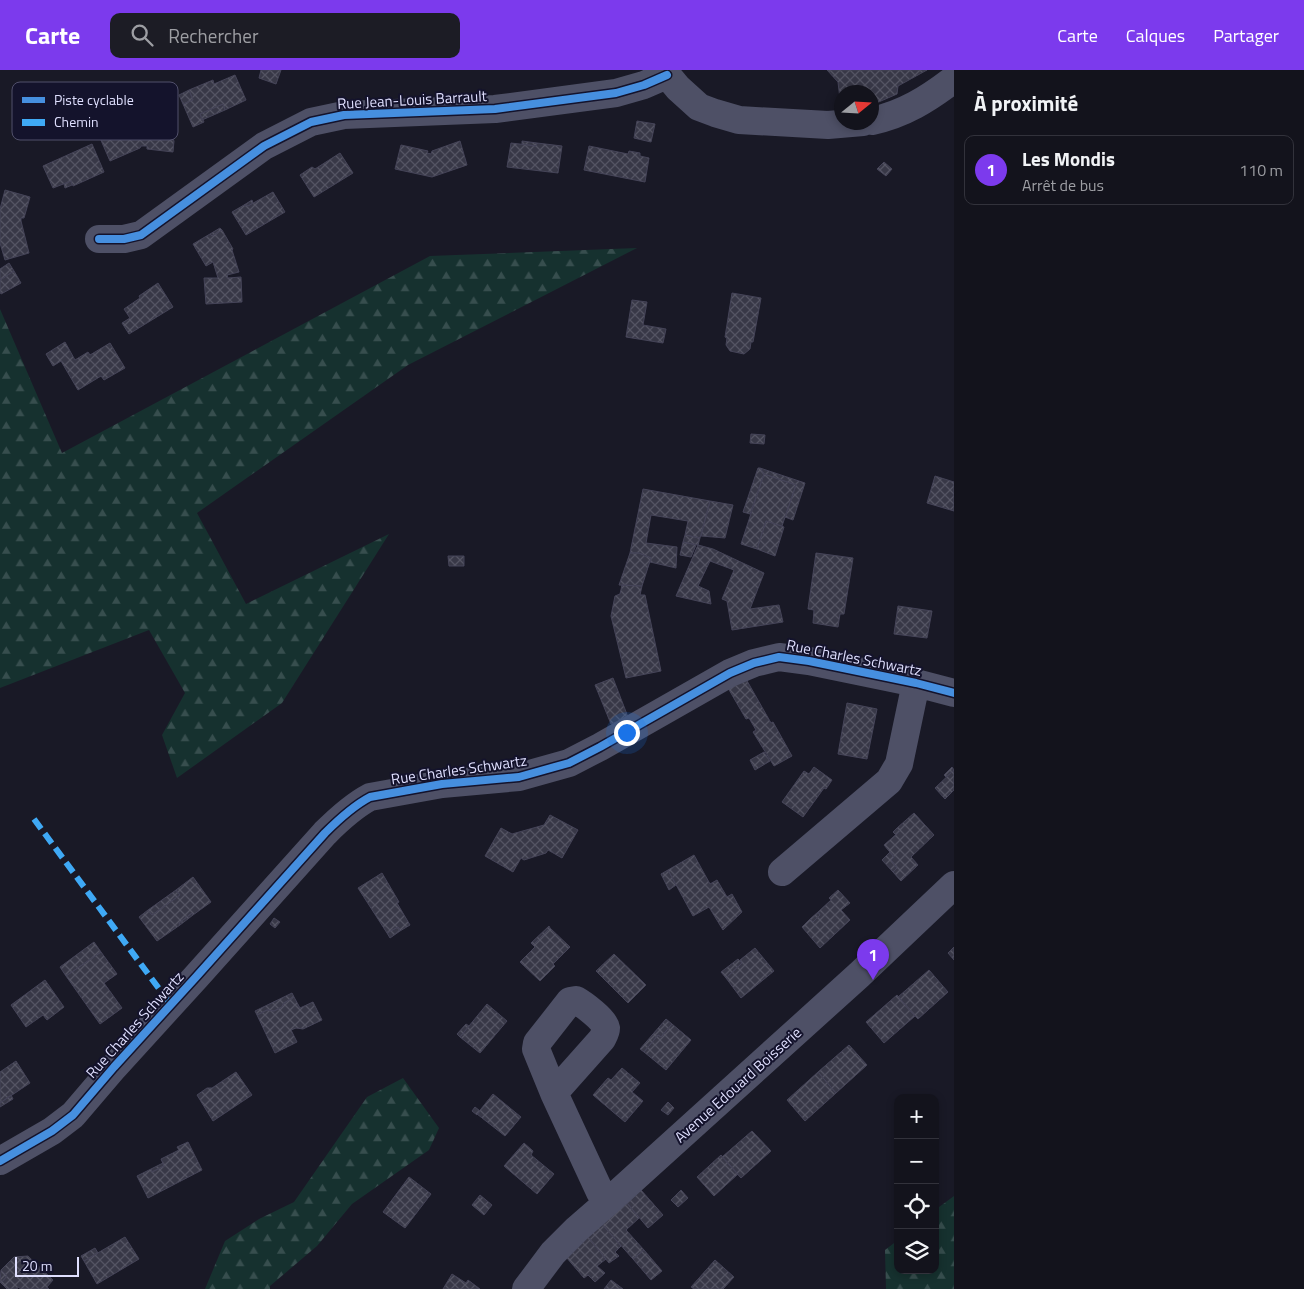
<!DOCTYPE html>
<html lang="fr">
<head>
<meta charset="utf-8">
<style>
  :root { --surface:#13131c; --page:#1c1c25; --text:#f1f3f6; --muted:#9d9ea3; --line:#32323b; --accent:#7c3aed }
  body { margin:0; font-family:"Titillium Web",sans-serif; background:var(--page); color:var(--text) }
  .controls { position:absolute; right:15px; bottom:15px; display:grid; overflow:hidden; border-radius:10px; box-shadow:0 2px 8px #0003 }
  .controls button { width:45px; height:45px; display:grid; place-items:center; padding:0; border:0; border-bottom:1px solid var(--line); background:var(--surface); color:var(--text); font:25px sans-serif }
  .compass { position:absolute; left:834px; top:15px; width:45px; height:45px; border-radius:50%; background:var(--surface); box-shadow:0 2px 8px #0003; rotate:72deg }
  .scale { position:absolute; left:15px; bottom:12px; width:64px; box-sizing:border-box; padding-left:5px; border:2px solid #dfdffe; border-top:0; font-size:14px; line-height:18px; white-space:nowrap; color:#dfdffe; -webkit-text-stroke:4px #14132c; paint-order:stroke }
  .you { position:absolute; left:626px; top:662px; width:18px; height:18px; margin:-12px; border:4px solid #fff; border-radius:50%; background:#1a73e8; box-shadow:0 0 0 8px #1a73e833 }
  .badge { display:grid; place-items:center; width:32px; height:32px; border-radius:50%; background:var(--accent); color:#fff; font-size:16px; font-weight:700 }
  .pin { position:absolute; translate:-50% -41px; filter:drop-shadow(0 1px 2px #0008) }
  .pin::after { content:''; position:absolute; top:26px; width:18px; height:15px; background:inherit; clip-path:polygon(0 0,100% 0,50% 100%) }
  .list { margin:0; padding:0; list-style:none }
  h2 { display:flex; justify-content:space-between; align-items:center; height:65px; margin:0; padding:0 20px; font-size:21px }
  h2 small { font-size:16px; font-weight:400; color:var(--muted) }
  .list li { display:grid; grid-template-columns:32px 1fr auto; gap:15px; align-items:center; box-sizing:border-box; height:70px; margin:0 10px 10px; padding:0 10px; border:1px solid var(--line); border-radius:10px }
  .list b { display:block; font-size:19px; white-space:nowrap }
  .list p { margin:0; font-size:16px; white-space:nowrap; color:var(--muted) }
  .list em { font-size:16px; font-style:normal; color:var(--muted) }
  .icon { flex:none; width:28px; height:28px; fill:none; stroke:currentColor; stroke-width:2; stroke-linecap:round; stroke-linejoin:round }
  .map { position:relative; flex:none; width:954px; height:1219px; overflow:hidden }
  header { display:flex; align-items:center; gap:30px; box-sizing:border-box; height:70px; padding:0 25px; background:var(--accent); color:#fff }
  header strong { font-size:24px }
  nav { display:flex; gap:28px; margin-inline-start:auto; font-size:18px }
  .search { width:350px; height:45px; background:var(--page); display:flex; align-items:center; gap:12px; box-sizing:border-box; padding:0 18px; border-radius:10px; color:var(--muted); font-size:19px }
  main { display:flex }
  aside { flex:1; background:var(--surface) }
  .map>svg:first-child { display:block }
  .forest { fill:url(#forest-firs) }
  .building { fill:url(#building-cross-hatch); stroke:#454458 }
  .lines { fill:none; stroke-linecap:round; stroke-linejoin:round }
  .minor { stroke:#4e5066; stroke-width:28 }
  .quiet { stroke:#3fa9f5; stroke-width:6; stroke-dasharray:12 6; stroke-linecap:butt }
  .cycleway-casing { stroke:#14132c; stroke-width:11 }
  .cycleway { stroke:#468fdf; stroke-width:8 }
  .labels { text-anchor:middle; stroke-width:4; stroke-linejoin:round; paint-order:stroke }
  .street-label { font-size:15px; fill:#dfdffe; stroke:#14132c }
  .key { fill:#14132c; stroke:#51506b; stroke-width:1 }
  .key-label { font-size:14px; fill:#dfdffe }
</style>
</head>
<body>
<header>
<strong>Carte</strong>
<div class="search"><svg class="icon" aria-label="search" viewBox="0 0 24 24"><circle cx="10" cy="10" r="6"/><path d="M15 15l6 6"/></svg>Rechercher</div>
<nav><a>Carte</a><a>Calques</a><a>Partager</a></nav>
</header>
<main>
<div class="map">
<svg width="954" height="1219" viewBox="0 0 954 1219">
  <defs>
    <pattern id="forest-firs" width="22" height="20" patternUnits="userSpaceOnUse" patternTransform="scale(1.25)"><rect width="22" height="20" fill="#16312f"/><path d="M5 1l3.5 6h-7zM16 11l3.5 6h-7z" fill="#374e4e"/></pattern>
    <pattern id="building-cross-hatch" width="8" height="8" patternUnits="userSpaceOnUse" patternTransform="scale(1.25)"><rect width="8" height="8" fill="#383847"/><path d="M0 0l8 8M0 8l8-8" fill="none" stroke="#545463"/></pattern>
  </defs>
  <rect width="100%" height="100%" fill="#191926"/>
  <path class="forest" d="M637,178L408,295L197,443L246,534L389,464L282,633L177,708L162,665L185,623L149,560L0,618V239L62,383L430,186Z
    M403,1008L439,1058L429,1080L352,1134L317,1176L270,1216V1219H205L225,1171L259,1149L294,1132L367,1027Z
    M954,1126V1219H886L885,1180L898,1170V1200H935V1140Z"/>
  <path class="building" d="M261,0H281L276,14L259,8Z
    M827,0H927L898,16L897,24L874,34H872V22H842L841,38L838,12Z
    M235,5L246,30L225,40L223,34L200,44L204,52L193,57L183,34L193,30L189,20L213,10L214,14Z
    M189,20L193,30L183,34L179,25Z
    M223,34L225,40L202,50L200,44Z
    M637,51L655,54L651,72L634,68Z
    M136,52L167,56L174,71L173,82L147,79V76H141L140,78L110,91L100,68Z
    M460,71L467,95L432,107L395,99L401,75L428,81L427,83L431,84L432,81Z
    M522,71L537,73L536,76L522,74Z
    M511,73L536,76L537,73L562,76L558,103L507,97Z
    M92,74L104,102L73,116L71,111L53,118L43,96Z
    M589,76L628,84L629,81L640,83V86L649,88L645,112L584,100Z
    M340,83L353,103L314,127L300,105L312,97L315,99Z
    M884,92L892,99L886,106L877,99Z
    M71,111L72,115L65,118L64,114Z
    M5,120L30,127L24,148H21V151L29,183L5,190L0,173V139Z
    M273,122L285,142L246,165L232,142L244,135L248,136Z
    M252,130L253,133L248,136L244,135Z
    M220,158L222,160L212,166L210,164Z
    M222,160L233,179L232,180L239,202L227,205L228,208L241,207L242,232L206,234L204,208H218L213,192L206,196L193,174L210,164L212,166Z
    M9,193L14,201L0,210V199Z
    M14,201L21,213L1,224L0,222V210Z
    M158,213L173,237L129,264L122,253L130,248L124,239L140,228L139,226Z
    M732,223L761,228L753,272H751L750,279L744,284L730,281L726,275L727,268L725,267Z
    M632,230L647,232L643,255L666,259L663,273L626,267Z
    M65,272L75,290L88,282L90,285L110,273L125,298L104,310L101,306L78,320L61,291L53,296L46,284Z
    M751,364L765,365L764,374L750,373Z
    M758,398H760L764,404L750,444L743,442Z
    M760,398L805,413L793,450L785,447L796,415L764,404Z
    M764,404L796,415L782,456L766,451L757,479L741,474Z
    M935,406L954,412V441L927,433Z
    M643,419L710,431L700,468L685,465L688,451L651,445L646,473L677,477L676,498L650,492L651,488L639,483H630Z
    M710,431L733,435L725,468L701,466Z
    M766,451L784,457L775,486L757,479Z
    M685,465L700,468L698,475L683,472Z
    M683,472L696,475L691,487L680,485Z
    M698,475L713,479L764,503L750,539L779,535L783,552L732,560L727,531L722,529L734,500L710,491L698,516L709,521L711,534L676,526Z
    M630,483H639L651,488L642,516L619,515Z
    M816,483L853,488L844,544H840L838,557L813,553L814,540L808,539Z
    M448,486H464V496H449Z
    M622,515L642,516L640,525H645L661,601L626,608L611,546L615,526L620,524Z
    M898,536L932,541L927,568L894,564Z
    M613,608L628,647L611,654L595,615Z
    M746,609L771,653L773,652L792,686L774,696L753,662L756,660L749,648L746,649L728,618Z
    M847,633L877,639L867,689L838,684Z
    M764,682L770,691L755,700L750,690Z
    M814,697L832,710L826,719L824,718L803,747L782,732L804,701L809,704Z
    M952,697L954,700L946,707L944,705Z
    M954,700V720L945,729L935,718Z
    M914,743L934,765L911,787L918,795L901,811L893,802L897,798L891,790L894,787L884,775L900,761L897,758Z
    M550,745L578,760L562,788L548,780L546,783L524,790L521,788L513,802L485,786L501,758L512,764L544,755Z
    M897,758L900,761L896,765L893,762Z
    M890,782L894,787L891,790L897,798L893,802L882,790Z
    M694,785L710,814L717,810L727,827L732,824L742,842L723,860L709,837L693,846L668,800Z
    M668,800L676,815L669,820L661,804Z
    M382,803L399,832L397,833L410,855L400,861L398,857L387,863L358,818Z
    M193,807L211,832L193,845L192,843L179,853L180,855L157,871L139,847L148,840L152,845L180,825L176,820Z
    M176,820L180,825L152,845L148,840Z
    M838,820L850,833L841,840L850,850L820,878L802,857L810,849L813,852L820,845L818,842L831,830L829,828Z
    M818,842L820,845L813,852L810,849Z
    M192,843L193,845L180,855L179,853Z
    M274,848L280,852L275,858L270,854Z
    M549,856L550,858L533,875L531,873Z
    M398,857L400,861L390,868L387,863Z
    M550,858L570,877L553,894L555,896L540,911L520,892L535,877L533,875Z
    M94,872L101,882L66,906L60,897Z
    M954,877V890L948,883Z
    M755,878L774,901L741,928L726,908L742,893L740,890Z
    M101,882L117,904L104,913L122,938L100,954L66,906Z
    M614,884L646,915L628,933L596,901Z
    M738,889L742,893L726,908L721,902Z
    M929,900L948,922L918,949L898,927Z
    M45,910L64,937L47,950L43,945L26,957L11,935Z
    M292,923L294,927L284,933L282,937L274,941L267,940L257,945L255,941Z
    M897,925L915,946L884,973L866,952Z
    M294,927L300,938L313,932L322,950L303,959L296,958L291,960L297,972L275,983L257,945L267,940L274,941L282,937L284,933Z
    M487,934L507,951L480,983L460,967Z
    M666,949L672,954L661,967L658,965L644,982L640,979Z
    M466,954L469,956L460,967L457,964Z
    M672,954L691,970L666,1000L644,982L658,965L661,967Z
    M849,975L867,995L836,1023L818,1002Z
    M16,991L30,1013L0,1033V1002Z
    M622,998L640,1013L632,1022L643,1031L625,1052L593,1025L608,1008L611,1010Z
    M236,1002L252,1025L213,1051L197,1025L207,1018H212Z
    M818,1002L836,1023L805,1051L787,1030Z
    M493,1024L521,1047L505,1066L477,1044Z
    M11,1025L13,1029L0,1037V1033Z
    M668,1032L674,1038L668,1045L661,1040Z
    M475,1037L480,1041L477,1045L472,1041Z
    M752,1061L771,1081L741,1108L722,1087Z
    M188,1072L202,1100L148,1128L137,1106L151,1099L152,1102L164,1096L161,1089L179,1080L177,1077Z
    M524,1073L533,1081L531,1085L554,1104L537,1124L504,1096Z
    M721,1085L738,1104L714,1126L697,1107Z
    M163,1093L164,1096L152,1102L151,1099Z
    M409,1107L431,1124L405,1158L383,1142Z
    M641,1120L663,1145L648,1158L627,1133Z
    M681,1120L688,1128L678,1137L671,1130Z
    M480,1125L492,1135L484,1145L472,1135Z
    M627,1133L639,1148L626,1160L644,1180L633,1189L602,1154Z
    M602,1154L621,1176L615,1182L619,1186L609,1193L588,1167Z
    M125,1167L139,1189L97,1214L84,1191Z
    M588,1167L606,1189L597,1196L605,1203L595,1212L588,1205L584,1208L566,1187Z
    M95,1178L98,1183L84,1191L81,1186Z
    M644,1180L662,1201L651,1210L633,1189Z
    M28,1186L53,1210L47,1217L49,1219H21L18,1217L17,1219H7L1,1213L7,1206L1,1200L14,1187Z
    M715,1190L734,1207L723,1219H694L691,1217Z
    M1,1200L7,1206L1,1213L0,1212Z
    M452,1204L466,1213L468,1210L480,1219H443Z
    M611,1210L623,1219H604Z"/>
  <g class="lines">
    <path class="minor" d="M663,0L678,18L699,37L715,43L739,50L828,55L863,52
      M872,51C904,44 928,29 954,9
      M99,169H124L141,165L264,76L311,52L344,45L495,39L616,23L644,15L667,5
      M782,802L889,711L899,694L916,613
      M554,1023L602,969C604,965 606,962 606,958C605,950 583,934 576,930L570,931L537,973L536,979L554,1023L600,1122L608,1132
      M0,1091L52,1061L73,1045L114,997L196,907L325,763C339,749 353,736 370,727L442,714L519,707L569,693L600,677L730,603L754,593L779,587L809,591L916,613L954,623
      M526,1219L553,1183L577,1159L608,1132L859,905L954,815"/>
    <path class="quiet" d="M34,749L171,935"/>
    <defs>
      <path id="cycleway" d="M99,169H124L141,165L264,76L311,52L344,45L495,39L616,23L644,15L667,5
        M0,1091L52,1061L73,1045L114,997L196,907L325,763C339,749 353,736 370,727L442,714L519,707L569,693L600,677L730,603L754,593L779,587L809,591L916,613L954,623"/>
    </defs>
    <use href="#cycleway" class="cycleway-casing"/>
    <use href="#cycleway" class="cycleway"/>
  </g>
  <g class="labels">
    <g class="street-label">
      <text transform="translate(412 30) rotate(-3)" y="5">Rue Jean-Louis Barrault</text>
      <text transform="translate(854 588) rotate(11)" y="5">Rue Charles Schwartz</text>
      <text transform="translate(459 700) rotate(-8)" y="5">Rue Charles Schwartz</text>
      <text transform="translate(135 955) rotate(-48)" y="5">Rue Charles Schwartz</text>
      <text transform="translate(738 1015) rotate(-42)" y="5">Avenue Edouard Boisserie</text>
    </g>
  </g>
  <rect x="12" y="12" width="166" height="58" rx="8" class="key"/>
  <rect x="22" y="27" width="23" height="6" fill="#468fdf"/>
  <rect x="22" y="49" width="23" height="7" fill="#3fa9f5"/>
  <g class="key-label">
    <text x="54" y="35">Piste cyclable</text>
    <text x="54" y="57">Chemin</text>
  </g>
</svg>
<div class="controls">
<button>+</button>
<button>−</button>
<button><svg class="icon" aria-label="locate" viewBox="0 0 24 24"><circle cx="12" cy="12" r="6"/><path d="M12 2v4M12 18v4M2 12h4M18 12h4"/></svg></button>
<button><svg class="icon" aria-label="layers" viewBox="0 0 24 24"><path d="M12 4l9 5-9 5-9-5zM3 14l9 5 9-5"/></svg></button>
</div>
<svg class="compass" viewBox="-18 -18 36 36"><path d="M0-13l5 13h-10z" fill="#e53935"/><path d="M0 13l5-13h-10z" fill="#9d9ea3"/></svg>
<div class="scale">20 m</div>
<div class="you"></div>
<div class="pin badge" style="left:873px;top:910px">1</div>
</div>
<aside>
<h2>À proximité<small></small></h2>
<ul class="list">
<li><span class="badge">1</span><div><b>Les Mondis</b><p>Arrêt de bus</p></div><em>110 m</em></li>
</ul>
</aside>
</main>
</body>
</html>
